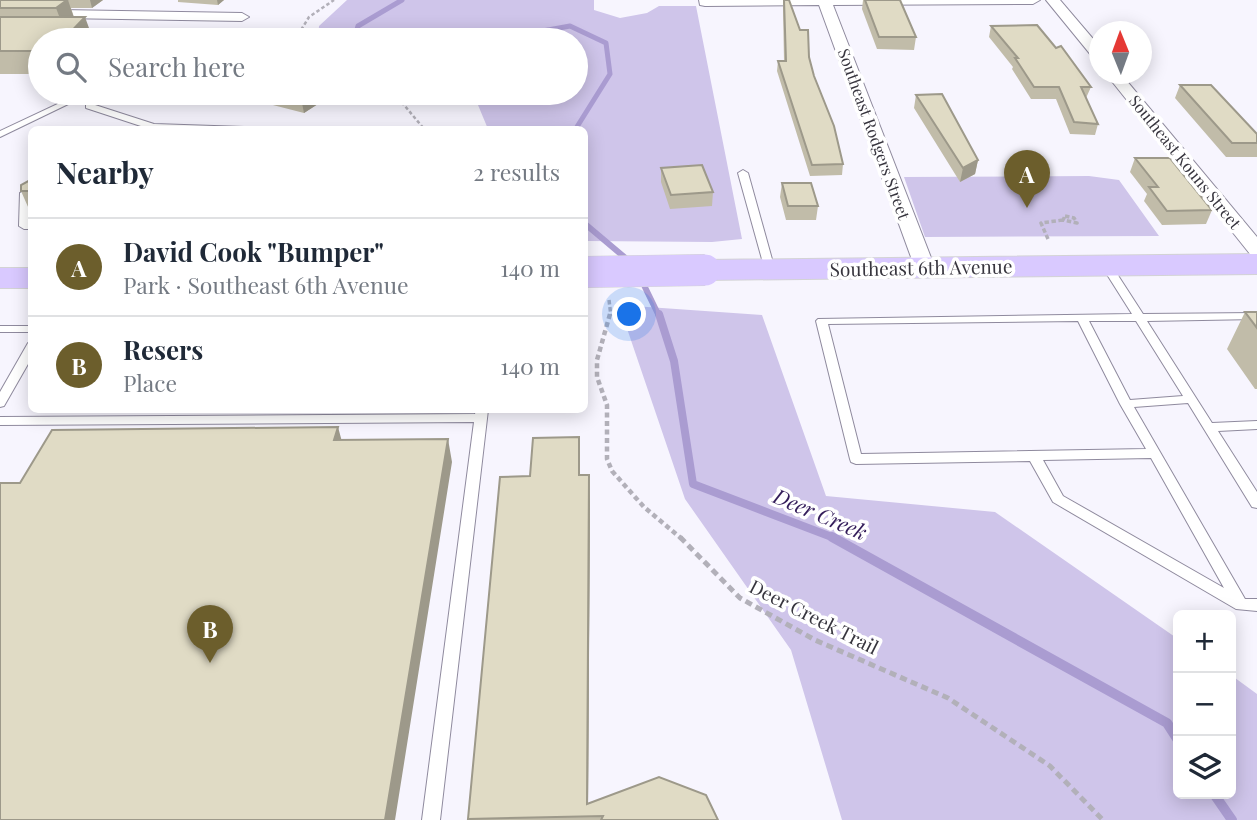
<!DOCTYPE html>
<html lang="en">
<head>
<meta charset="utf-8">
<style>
  :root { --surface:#fff; --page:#f2f2f3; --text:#1f2937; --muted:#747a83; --line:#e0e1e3; --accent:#6c5e2c }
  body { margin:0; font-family:"Playfair Display",serif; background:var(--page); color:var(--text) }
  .controls { position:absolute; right:21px; bottom:21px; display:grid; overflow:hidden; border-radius:10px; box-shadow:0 4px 18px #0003 }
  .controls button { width:63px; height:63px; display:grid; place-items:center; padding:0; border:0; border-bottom:2px solid var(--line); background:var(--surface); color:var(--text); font:35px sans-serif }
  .compass { position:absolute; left:1089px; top:21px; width:63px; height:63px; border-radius:50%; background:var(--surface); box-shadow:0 4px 18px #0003; rotate:359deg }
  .you { position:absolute; left:630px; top:315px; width:24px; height:24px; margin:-18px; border:5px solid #fff; border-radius:50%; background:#1a73e8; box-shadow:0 0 0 10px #1a73e833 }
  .badge { display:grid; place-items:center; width:46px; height:46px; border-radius:50%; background:var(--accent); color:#fff; font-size:23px; font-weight:700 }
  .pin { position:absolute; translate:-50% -58px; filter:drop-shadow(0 2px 4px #0008) }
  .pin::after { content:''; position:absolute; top:37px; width:24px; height:21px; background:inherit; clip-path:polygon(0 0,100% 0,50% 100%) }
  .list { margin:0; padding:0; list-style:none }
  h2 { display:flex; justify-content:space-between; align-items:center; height:91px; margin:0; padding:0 28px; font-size:30px }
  h2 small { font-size:23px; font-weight:400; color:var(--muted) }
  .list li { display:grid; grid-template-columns:46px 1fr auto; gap:21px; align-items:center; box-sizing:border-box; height:98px; padding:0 28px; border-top:2px solid var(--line) }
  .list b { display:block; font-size:26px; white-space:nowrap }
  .list p { margin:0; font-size:23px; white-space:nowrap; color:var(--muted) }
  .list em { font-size:23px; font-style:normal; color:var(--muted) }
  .icon { flex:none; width:38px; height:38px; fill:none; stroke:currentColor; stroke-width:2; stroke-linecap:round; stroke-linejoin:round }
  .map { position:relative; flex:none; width:1257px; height:820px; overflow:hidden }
  .search { position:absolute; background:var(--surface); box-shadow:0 4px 18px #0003; left:28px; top:28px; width:560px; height:77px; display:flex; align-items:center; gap:18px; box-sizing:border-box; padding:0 24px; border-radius:38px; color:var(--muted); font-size:26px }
  .panel { position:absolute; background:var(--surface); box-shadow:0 4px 18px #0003; left:28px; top:126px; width:560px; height:287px; border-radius:10px }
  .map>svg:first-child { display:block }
  .green { fill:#cfc5ea }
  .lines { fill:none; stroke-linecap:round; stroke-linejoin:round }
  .stream-far3 { stroke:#aa9cd1; stroke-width:5 }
  .stream-far2 { stroke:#aa9cd1; stroke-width:6 }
  .stream-far1 { stroke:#aa9cd1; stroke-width:8 }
  .stream { stroke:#aa9cd1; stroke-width:10 }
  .lane-casing { stroke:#8f8a9e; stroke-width:2 }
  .street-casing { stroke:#8f8a9e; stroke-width:2 }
  .primary-casing { stroke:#d3d3d5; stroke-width:2 }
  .path-far3 { stroke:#b2b0b9; stroke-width:2.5; stroke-dasharray:3.5 2.5; stroke-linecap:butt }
  .path-far2 { stroke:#b2b0b9; stroke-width:3.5; stroke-dasharray:4.5 2.5; stroke-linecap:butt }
  .path-far1 { stroke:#b2b0b9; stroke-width:4.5; stroke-dasharray:5 3.5; stroke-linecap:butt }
  .path { stroke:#b2b0b9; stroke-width:5; stroke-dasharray:7 4.5; stroke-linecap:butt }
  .lane { fill:#fff; fill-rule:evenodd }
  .street { fill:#fff; fill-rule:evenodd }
  .primary { fill:#d9c9ff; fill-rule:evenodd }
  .primary-bridge-casing { stroke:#d3d3d5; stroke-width:32; stroke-linecap:butt }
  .primary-bridge { stroke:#d9c9ff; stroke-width:31 }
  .wall { fill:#c1bca9 }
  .shaded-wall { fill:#9d998a }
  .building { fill:#e0dbc5; stroke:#9d998a; stroke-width:2 }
  .labels { text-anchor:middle; stroke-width:7; stroke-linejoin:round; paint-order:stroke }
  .far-street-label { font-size:16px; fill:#37353e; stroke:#fff }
  .street-label { font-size:19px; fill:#37353e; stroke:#fff }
  .water-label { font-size:21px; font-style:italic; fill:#331c5a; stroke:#fff }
</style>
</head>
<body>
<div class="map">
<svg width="1257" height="820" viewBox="0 0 1257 820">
  <rect width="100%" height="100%" fill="#f7f5fe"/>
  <path class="green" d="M347,0H594V10L620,18L647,13L659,6H696L742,239L712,242L587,241L584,130L488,129L473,93H576V40H318L319,26Z
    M1089,176L1119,180L1159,236L925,237L904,177Z
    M619,305L762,315L826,496L995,512L1178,639V794H1231V675L1257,694V820H842L791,650L685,499Z"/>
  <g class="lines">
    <path class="stream-far3" d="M354,40L358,26L402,0
      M493,40L570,26L606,43L610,74L575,130"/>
    <path class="stream-far2" d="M584,223L629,261
      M640,277L659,316"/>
    <path class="stream-far1" d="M659,314L674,361L693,484L837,539"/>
    <path class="stream" d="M832,537L1167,723L1178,740
      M1214,794L1232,820"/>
    <defs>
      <path id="lane" d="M73,32H151L161,40H153L149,36H73Z
        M81,93H91L0,137V131Z
        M86,104H92L154,124L244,127L248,130H153L86,108Z
        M290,127H344L348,130H286Z
        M743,170L748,173L775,270L774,272L770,273L765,270L738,173Z
        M32,187L29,223H32V229H24L19,226L20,193Z
        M1106,262L1110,263L1143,314L1257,313V319L1147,321L1212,423L1257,421V429L1218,431L1257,492V508L1252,507L1188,403L1134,407L1245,599H1257V611L1236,609L1053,502L1030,461L856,464L851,462L850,459L816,321L818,319L1132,314L1101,265ZM1078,321L1120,404L1146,449L861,454L828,324ZM1089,321H1136L1183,396L1130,400ZM1151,458L1224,588L1063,496L1043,460Z
        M0,326H32V332H0Z
        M28,343H32V357L4,406L0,407V392Z
        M476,410H488L440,820H422L474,422L0,425V417L475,414Z"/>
      <path id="street" d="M699,0H1040L1033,4L833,5L935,268L932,272H918L915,268L819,5L705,6L700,5Z
        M1046,0H1060L1100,47V61L1095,60Z
        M0,9L242,13L249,17L242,21L0,17Z
        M1106,74H1121L1257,237V256L1250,254Z"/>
      <path id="primary" d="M1257,254V274L705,280L693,277L689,270L693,263L705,260Z
        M0,268H32V288H0Z"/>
    </defs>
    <use href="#lane" class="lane-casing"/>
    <use href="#street" class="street-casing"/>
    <use href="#primary" class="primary-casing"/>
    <path class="path-far3" d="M295,40L309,17L334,0
      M394,93L425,130"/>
    <path class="path-far2" d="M1065,216L1074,218L1077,223L1063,220Z
      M1048,239L1041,223L1063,220
      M609,300L611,316"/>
    <path class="path-far1" d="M610,314L597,360V377L607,405V459L612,471L644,507L682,539"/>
    <path class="path" d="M680,537L740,598L815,640L948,698L1050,766L1103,820"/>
    <use href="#lane" class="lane"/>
    <use href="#street" class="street"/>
    <use href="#primary" class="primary"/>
    <defs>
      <path id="primary-bridge" d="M584,272L705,270"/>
    </defs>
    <use href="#primary-bridge" class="primary-bridge-casing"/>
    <use href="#primary-bridge" class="primary-bridge"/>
  </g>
  <path class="wall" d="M0,0H103L92,8H71L74,17L93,39L92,40H40V74H0Z
    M178,0H224L218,5L178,2Z
    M783,0L809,57L814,76L843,164L842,175L810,176L777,71L778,61H784L783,9Z
    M863,0H900L916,37L914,50L877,49L862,9Z
    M991,26L1091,87L1086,98L1098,124L1095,135L1070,134L1056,99H1031L1012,69L1013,67L989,37Z
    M1180,85L1257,134V157H1226L1175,98Z
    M266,93H335L304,113L269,104Z
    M916,95L978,160L975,174L960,182L914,108Z
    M1135,158L1212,210L1206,224L1162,225L1144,201L1147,194L1130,172Z
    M661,168L713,192L712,206L670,209L661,182Z
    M32,179V216L21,191Z
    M782,183L818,206L816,220H786L780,197Z
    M1245,312H1257V389H1255L1227,349Z
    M580,463V475H589L590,502L588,803L718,820H468Z"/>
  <path class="shaded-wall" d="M68,0L75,21L64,29L56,8Z
    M90,0H103L92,8Z
    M217,0H224L218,5Z
    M85,17L93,39L92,40H63Z
    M300,93H335L304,113Z
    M978,160L975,174L960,182L963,168Z
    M338,427L344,449L334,440Z
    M448,439L452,462L395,820H385Z
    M589,475L590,502L588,816L587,804Z"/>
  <path class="building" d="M0,0H67L56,8H0Z
    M784,0H789L800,30H808L809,57L814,76L834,126L843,164L812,165L778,61H786Z
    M865,0H900L916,37H879Z
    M0,17H85L63,40H40V51H0Z
    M1037,25L1056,48L1061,46L1091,87H1081L1098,124L1074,122L1059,87H1034L1015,58H1018L991,26Z
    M1180,85H1211L1257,134V143H1232Z
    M942,94L978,160L963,168L916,95Z
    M1135,158H1170L1212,210L1167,211L1149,187H1158Z
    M702,165L713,192L671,195L661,168Z
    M32,179V191H21V185Z
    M782,183H811L818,206H788Z
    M1245,312H1257V328Z
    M338,427L334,440L448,439L385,820H0V483H20L52,430Z
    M579,437V475H589L587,804L659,777L706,795L718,820H601L603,816L468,819L500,477L530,476L533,438Z"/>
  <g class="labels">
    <g class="far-street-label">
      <text transform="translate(874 134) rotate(70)" y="6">Southeast Rodgers Street</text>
      <text transform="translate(1185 162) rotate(51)" y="6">Southeast Kouns Street</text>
    </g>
    <g class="street-label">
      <text transform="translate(921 268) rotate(-1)" y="7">Southeast 6th Avenue</text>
      <text transform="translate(814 617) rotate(27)" y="7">Deer Creek Trail</text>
    </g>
    <g class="water-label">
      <text transform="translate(820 515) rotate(23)" y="7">Deer Creek</text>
    </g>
  </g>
</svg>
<div class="controls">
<button>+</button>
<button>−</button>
<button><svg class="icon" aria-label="layers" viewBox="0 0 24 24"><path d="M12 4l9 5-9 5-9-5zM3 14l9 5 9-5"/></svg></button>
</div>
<svg class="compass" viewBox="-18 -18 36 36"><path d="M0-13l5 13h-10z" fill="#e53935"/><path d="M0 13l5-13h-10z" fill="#747a83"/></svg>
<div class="you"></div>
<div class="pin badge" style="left:1027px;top:208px">A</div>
<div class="pin badge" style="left:210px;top:663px">B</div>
<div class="search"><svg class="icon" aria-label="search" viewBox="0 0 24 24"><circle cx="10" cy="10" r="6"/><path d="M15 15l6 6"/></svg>Search here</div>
<section class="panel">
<h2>Nearby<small>2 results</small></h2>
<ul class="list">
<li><span class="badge">A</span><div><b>David Cook &quot;Bumper&quot;</b><p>Park · Southeast 6th Avenue</p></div><em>140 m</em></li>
<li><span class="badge">B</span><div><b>Resers</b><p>Place</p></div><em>140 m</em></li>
</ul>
</section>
</div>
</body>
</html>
